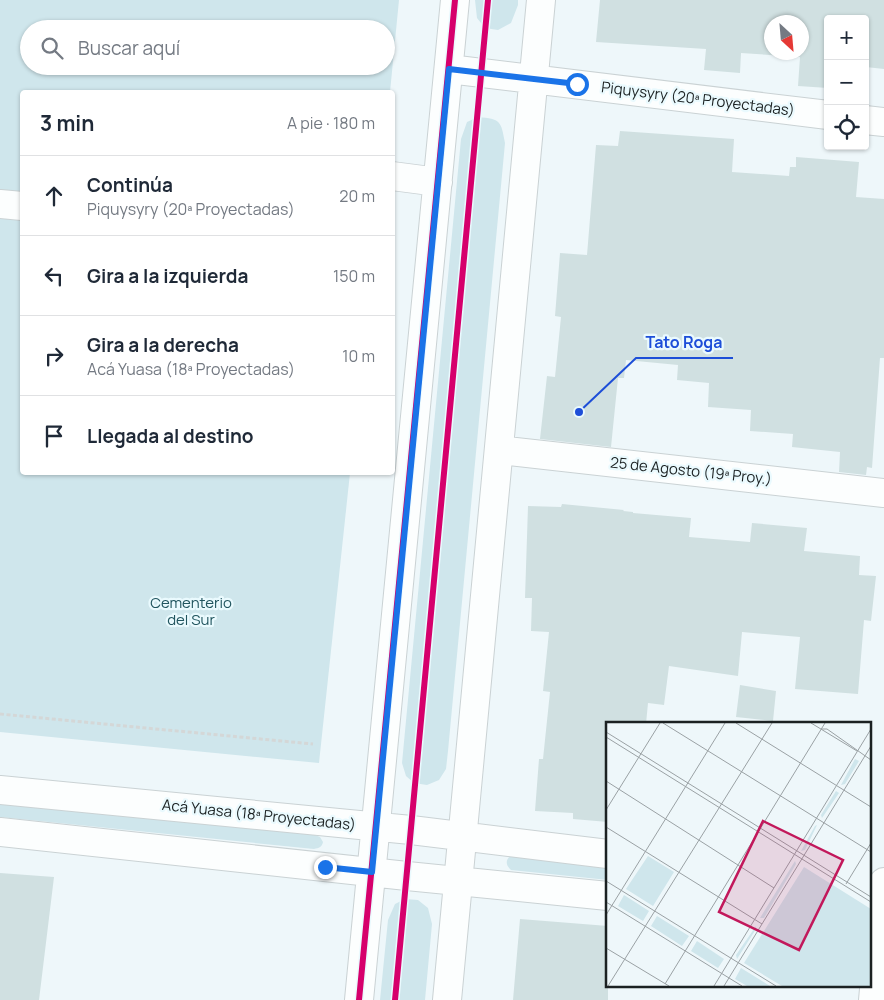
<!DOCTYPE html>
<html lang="es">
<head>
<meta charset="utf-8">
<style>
  :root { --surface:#fff; --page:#f2f2f3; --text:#1f2937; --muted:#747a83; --line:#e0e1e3 }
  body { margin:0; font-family:Manrope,sans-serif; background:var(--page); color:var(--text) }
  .controls { position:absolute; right:15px; top:15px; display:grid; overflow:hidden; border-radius:5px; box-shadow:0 1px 4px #0004 }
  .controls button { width:45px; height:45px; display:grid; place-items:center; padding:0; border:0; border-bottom:1px solid var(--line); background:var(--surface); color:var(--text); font:25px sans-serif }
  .compass { position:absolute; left:764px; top:15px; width:45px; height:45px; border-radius:50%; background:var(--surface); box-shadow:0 1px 4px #0004; rotate:154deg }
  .stop { position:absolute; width:15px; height:15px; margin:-11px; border:4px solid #1a73e8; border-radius:50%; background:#fff }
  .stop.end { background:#1a73e8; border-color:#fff; box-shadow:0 1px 5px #0008 }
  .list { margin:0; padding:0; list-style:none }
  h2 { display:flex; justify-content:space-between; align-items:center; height:65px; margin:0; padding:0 20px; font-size:21px }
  h2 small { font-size:16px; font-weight:400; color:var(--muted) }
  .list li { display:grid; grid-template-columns:32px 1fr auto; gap:15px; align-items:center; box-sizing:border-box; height:80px; padding:0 20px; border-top:1px solid var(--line) }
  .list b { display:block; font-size:19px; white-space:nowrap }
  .list p { margin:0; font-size:16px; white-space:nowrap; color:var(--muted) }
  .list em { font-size:16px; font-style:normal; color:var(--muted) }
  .icon { flex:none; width:28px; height:28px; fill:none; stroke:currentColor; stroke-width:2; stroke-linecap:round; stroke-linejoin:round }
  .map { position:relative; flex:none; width:884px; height:1000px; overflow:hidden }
  .search { position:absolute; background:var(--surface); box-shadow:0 1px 4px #0004; left:20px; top:20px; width:375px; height:55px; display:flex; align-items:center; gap:12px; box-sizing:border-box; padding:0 18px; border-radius:28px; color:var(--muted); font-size:19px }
  .panel { position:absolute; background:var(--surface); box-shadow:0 1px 4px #0004; left:20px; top:90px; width:375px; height:385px; border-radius:5px }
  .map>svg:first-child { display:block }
  .green { fill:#cfe6ec; fill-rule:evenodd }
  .building { fill:#d0e0e1; fill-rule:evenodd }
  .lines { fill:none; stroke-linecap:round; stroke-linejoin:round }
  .minor-casing { stroke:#cad2d4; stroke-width:30 }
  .path { stroke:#d4d7d7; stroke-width:3; stroke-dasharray:4 2.5; stroke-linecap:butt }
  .minor { stroke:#fcfefe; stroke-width:28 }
  .cycleway-casing { stroke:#eafafe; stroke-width:9 }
  .cycleway { stroke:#d6006c; stroke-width:6 }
  .route { stroke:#1a73e8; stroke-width:6 }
  .labels { text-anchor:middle; stroke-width:4.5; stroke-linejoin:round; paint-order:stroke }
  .street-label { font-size:15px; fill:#1b2122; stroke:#eafafe }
  .park-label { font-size:15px; fill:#21555f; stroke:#eafafe }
  .inset-road { fill:none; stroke:#9aa1a4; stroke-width:1 }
  .view { fill:#c2185b; fill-opacity:0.15; stroke:#c2185b; stroke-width:2.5 }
  .inset-edge { fill:none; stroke:#1b2122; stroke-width:2.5 }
  .leader { fill:none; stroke:#1d4ed8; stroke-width:2 }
  .callout-dot { fill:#1d4ed8; stroke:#eafafe; stroke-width:2 }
  .callout-label { font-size:16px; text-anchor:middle; font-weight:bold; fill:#1d4ed8; stroke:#eafafe; stroke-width:4.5; stroke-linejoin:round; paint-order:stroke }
</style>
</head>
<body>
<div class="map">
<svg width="884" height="1000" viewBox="0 0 884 1000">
  <rect width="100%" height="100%" fill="#eef7fa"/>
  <path class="green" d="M0,0H399L390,92H22V472L350,473L319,763L0,732ZM29,29H386V66H29Z
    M475,0H518V5L511,23L498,30L485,28L477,18Z
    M478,117C501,119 501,121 505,143L448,751L446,769L439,780L427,785L414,783L406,776L402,763L461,139L467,122Z
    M0,802L315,835L320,837L323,842C322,847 319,848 314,849L0,817Z
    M513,855L608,865V880L511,870C505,865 505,858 513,855Z
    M405,899L418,900L428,908L432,924L425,1000H380L388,920L395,904Z"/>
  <path class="building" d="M600,0H884V69L866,67L865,72V19H828V88L798,86L800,57L741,53L740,73L704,70L706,49L596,42ZM772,22H802V52H772Z
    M620,131L734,139L732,172L789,176L790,167H796V157L859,162L856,197L884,199V358H880L872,468L867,467L866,475L839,472L840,452L792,447L793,434L750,431L751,410L708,407L709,383L677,380L678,365L626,360L624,378H618L611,447L540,439L547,376L555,377L561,317L555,316L560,253L587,255L596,145L618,146Z
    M562,504L624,510L623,511L633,512V513L691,518L689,537L750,542L752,523L807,528L804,551L860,556L859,575L876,576L871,621L864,620L858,694L795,689L800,637L742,632L738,676L669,666L664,705L648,703L646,724H608V822L573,819V813L535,811L539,759H543L550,692L543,691L549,632L531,631L532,598H525L528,506L561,507Z
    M740,685L776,691L773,721L736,717Z
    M0,873L54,877L39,1000H0Z
    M520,919L608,926V1000H513Z"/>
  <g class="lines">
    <defs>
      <path id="minor" d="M449,69L828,115
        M865,120L884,122
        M392,176L438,182
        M0,204L22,206
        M499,450L884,493
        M0,790L411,830L608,854
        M0,832L407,876L608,896
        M359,1000L455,0
        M447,1000L541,0
        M873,1000L884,882"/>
    </defs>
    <use href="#minor" class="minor-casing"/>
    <path class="path" d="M0,714L313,744"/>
    <use href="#minor" class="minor"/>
    <defs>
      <path id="cycleway" d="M359,1000L455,0
        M395,1000L488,0"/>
    </defs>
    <use href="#cycleway" class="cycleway-casing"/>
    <use href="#cycleway" class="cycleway"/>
  </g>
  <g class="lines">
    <path class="route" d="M325,867L372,872L449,69L577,84"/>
  </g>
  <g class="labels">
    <g class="street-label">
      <text transform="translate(698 99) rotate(7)" y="5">Piquysyry (20ª Proyectadas)</text>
      <text transform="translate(691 471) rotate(6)" y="5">25 de Agosto (19ª Proy.)</text>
      <text transform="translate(259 815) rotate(6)" y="5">Acá Yuasa (18ª Proyectadas)</text>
    </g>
    <g class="park-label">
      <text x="191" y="608">Cementerio<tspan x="191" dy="17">del Sur</tspan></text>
    </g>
  </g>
  <g transform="translate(606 722)">
    <rect width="265" height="265" fill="#eef7fa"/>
    <path d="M249,37L253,39L239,62L235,63ZM230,69L233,71L216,96L215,93ZM211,103L199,128L195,129L209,104ZM42,134L68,150L47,184L20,167ZM189,139L190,142L158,196H154ZM198,145L265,187V264H176L138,241ZM18,173L43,189L37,199L12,184ZM51,194L83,214L76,224L45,204ZM150,204V207L131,237L130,233ZM91,219L118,237L112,246L85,229ZM135,246L164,264H141L129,257Z" fill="#cfe6ec"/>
    <path class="inset-road" d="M57,1L265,130M130,1L265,85M205,1L251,29M215,7H221L265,38M0,10L265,175M0,15L265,180M0,59L168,166M0,88L54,1M0,105L156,202M0,159L170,264M240,162L265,121M0,180L136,264M0,193L119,1M0,226L63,264M59,262L219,1M2,264L166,1M108,264L265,7M118,264L265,24"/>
    <path class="view" d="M157,99L237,138L193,228L113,190Z"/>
    <rect width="265" height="265" class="inset-edge"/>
  </g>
  <path class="leader" d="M579 412L636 358H733"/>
  <circle class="callout-dot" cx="579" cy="412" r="5"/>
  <g class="callout-label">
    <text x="684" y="348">Tato Roga</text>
  </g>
</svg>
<div class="controls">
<button>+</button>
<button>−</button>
<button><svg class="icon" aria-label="locate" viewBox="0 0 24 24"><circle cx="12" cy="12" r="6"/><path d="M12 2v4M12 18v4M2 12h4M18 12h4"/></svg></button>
</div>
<svg class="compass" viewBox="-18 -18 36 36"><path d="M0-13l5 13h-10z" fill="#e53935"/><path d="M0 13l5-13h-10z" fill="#747a83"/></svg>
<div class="stop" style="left:577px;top:84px"></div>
<div class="stop end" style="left:325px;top:867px"></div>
<div class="search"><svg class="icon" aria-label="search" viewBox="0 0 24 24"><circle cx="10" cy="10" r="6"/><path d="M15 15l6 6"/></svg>Buscar aquí</div>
<section class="panel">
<h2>3 min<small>A pie · 180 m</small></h2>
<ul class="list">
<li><svg class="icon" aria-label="ahead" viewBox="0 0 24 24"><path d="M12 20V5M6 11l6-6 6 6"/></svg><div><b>Continúa</b><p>Piquysyry (20ª Proyectadas)</p></div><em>20 m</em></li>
<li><svg class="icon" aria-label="left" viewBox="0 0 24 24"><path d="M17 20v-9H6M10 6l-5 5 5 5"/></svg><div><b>Gira a la izquierda</b></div><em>150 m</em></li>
<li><svg class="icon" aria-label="right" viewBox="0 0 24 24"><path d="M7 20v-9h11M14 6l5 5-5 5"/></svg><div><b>Gira a la derecha</b><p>Acá Yuasa (18ª Proyectadas)</p></div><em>10 m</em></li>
<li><svg class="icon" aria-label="arrive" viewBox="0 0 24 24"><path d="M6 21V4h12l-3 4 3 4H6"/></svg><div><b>Llegada al destino</b></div></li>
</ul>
</section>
</div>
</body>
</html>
